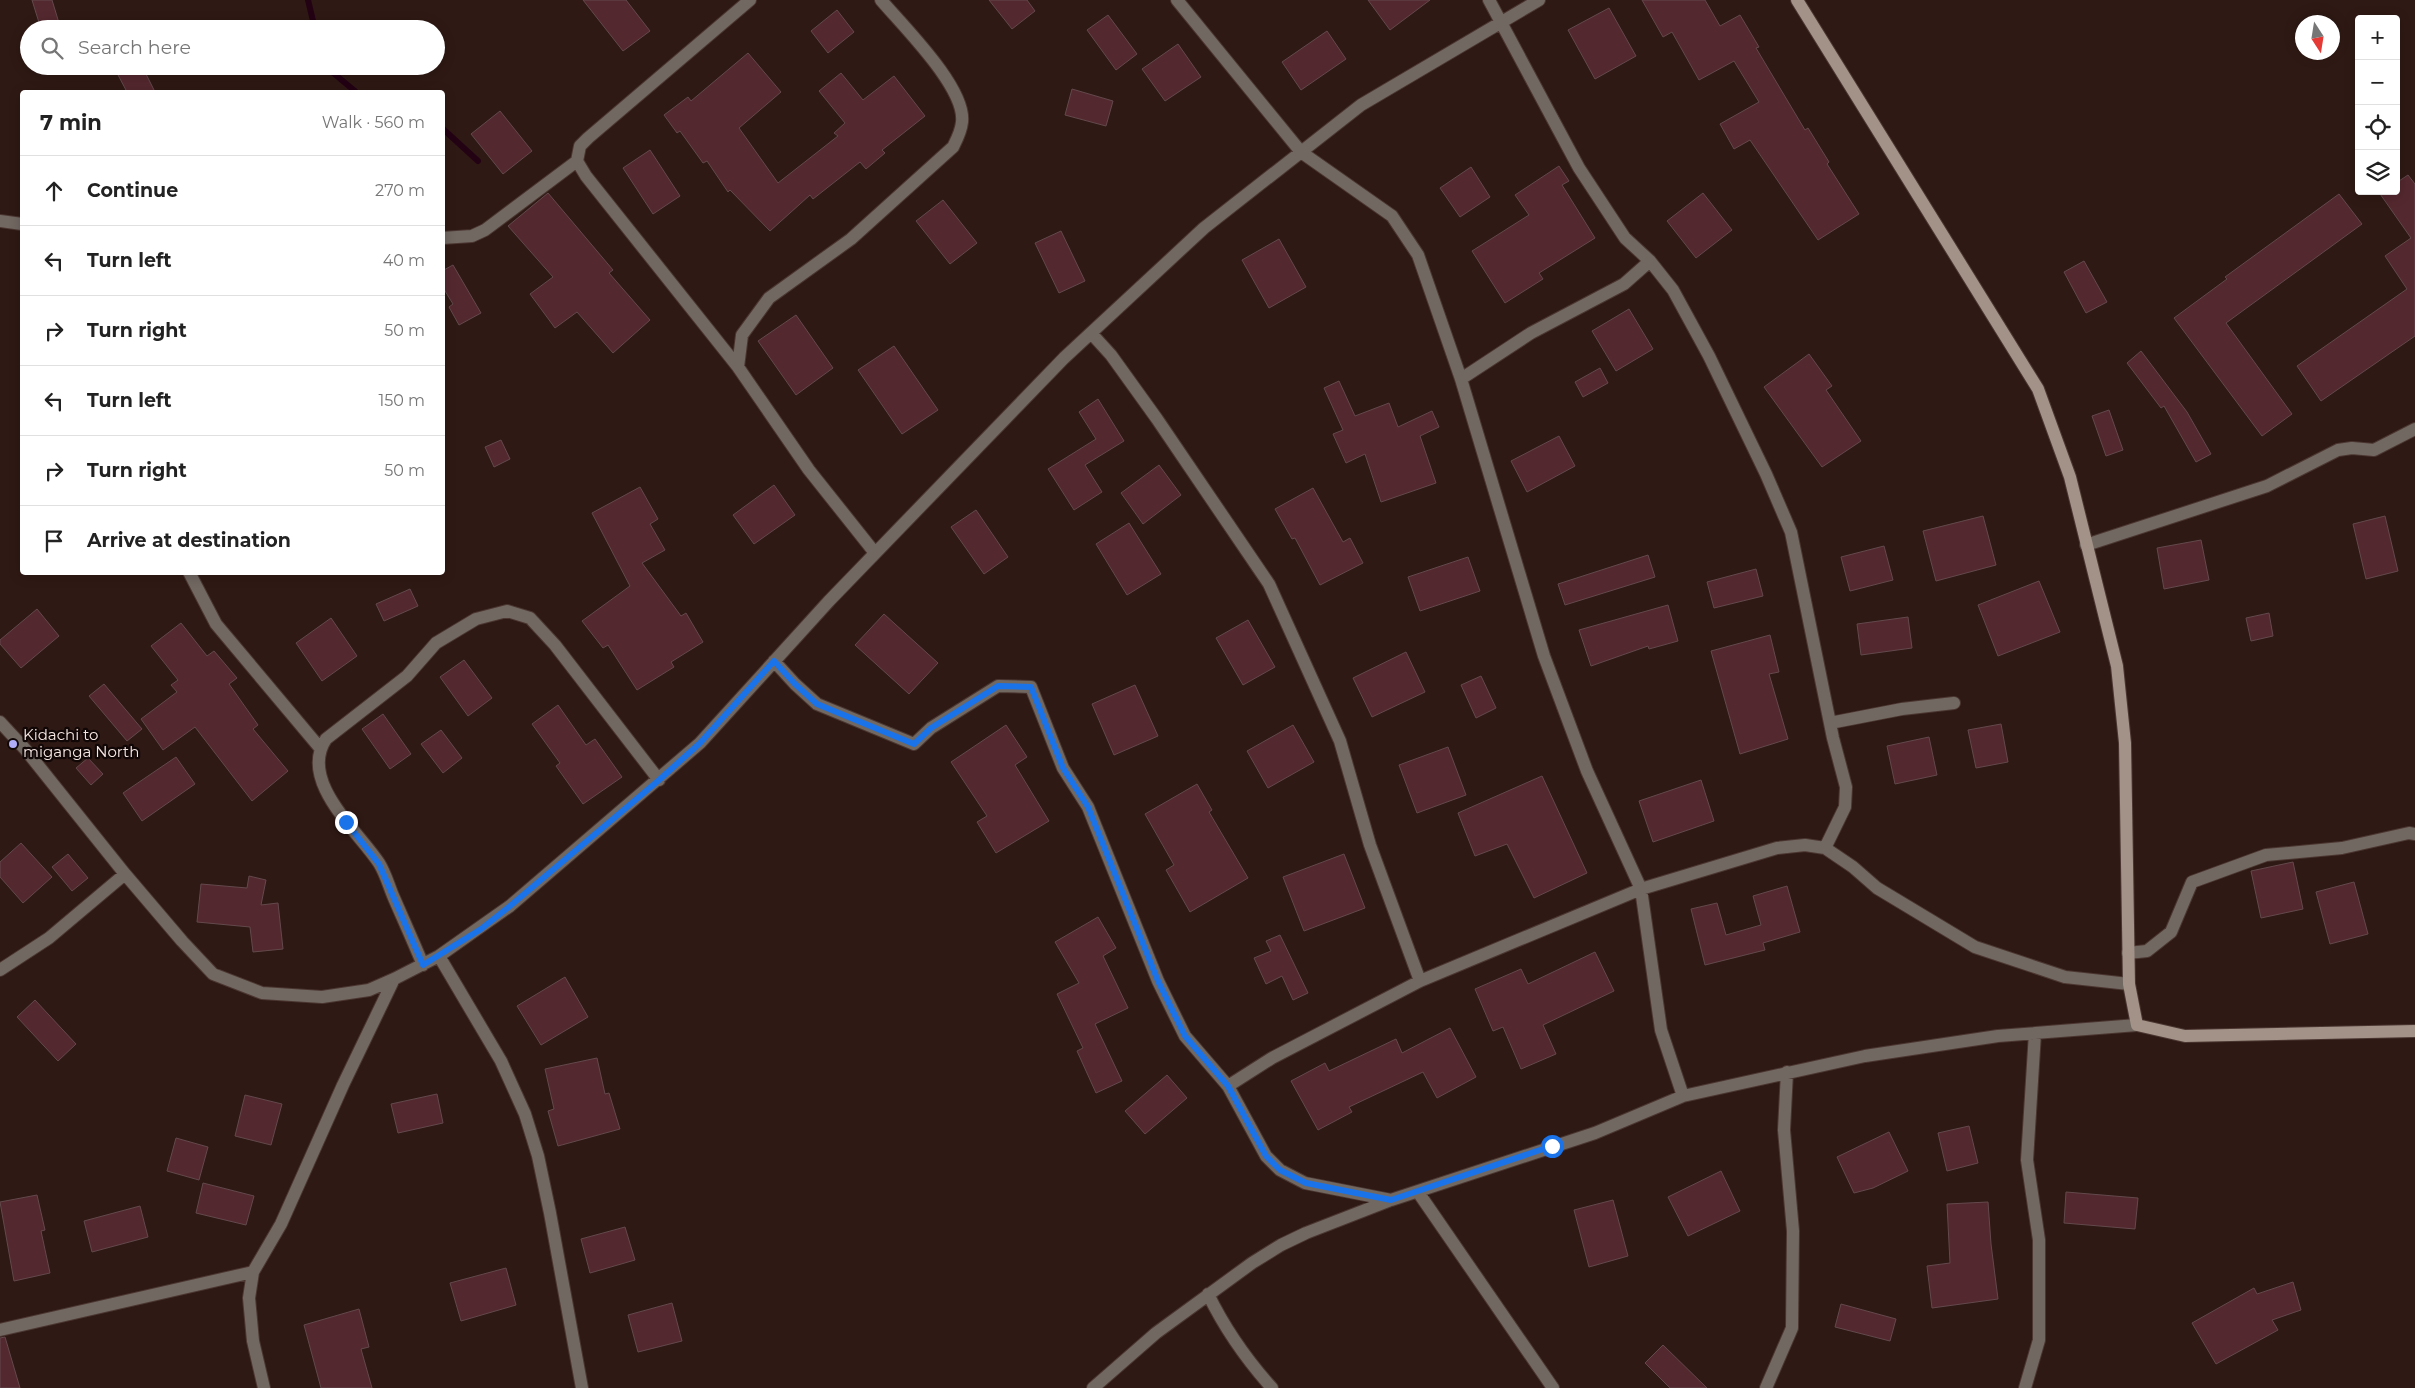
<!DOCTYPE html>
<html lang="en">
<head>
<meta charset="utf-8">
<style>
  :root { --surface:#fff; --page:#f6f6f6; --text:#222; --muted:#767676; --line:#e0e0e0 }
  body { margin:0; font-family:Montserrat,sans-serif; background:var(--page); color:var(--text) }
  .controls { position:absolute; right:15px; top:15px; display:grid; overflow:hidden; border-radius:5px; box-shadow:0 2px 12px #0003 }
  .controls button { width:45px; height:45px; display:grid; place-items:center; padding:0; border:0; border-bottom:1px solid var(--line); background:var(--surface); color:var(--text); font:25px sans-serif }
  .compass { position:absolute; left:2295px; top:15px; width:45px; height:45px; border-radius:50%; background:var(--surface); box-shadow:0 2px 12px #0003; rotate:168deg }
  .stop { position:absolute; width:15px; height:15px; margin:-11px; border:4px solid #1a73e8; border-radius:50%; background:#fff }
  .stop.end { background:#1a73e8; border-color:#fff; box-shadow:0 1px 5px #0008 }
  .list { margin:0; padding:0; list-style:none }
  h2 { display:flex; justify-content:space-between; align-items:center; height:65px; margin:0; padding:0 20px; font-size:21px }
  h2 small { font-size:16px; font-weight:400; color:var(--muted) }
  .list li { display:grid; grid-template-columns:32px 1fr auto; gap:15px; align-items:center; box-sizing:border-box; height:70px; padding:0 20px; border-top:1px solid var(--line) }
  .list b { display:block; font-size:19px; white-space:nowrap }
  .list em { font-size:16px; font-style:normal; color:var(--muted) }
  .icon { flex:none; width:28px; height:28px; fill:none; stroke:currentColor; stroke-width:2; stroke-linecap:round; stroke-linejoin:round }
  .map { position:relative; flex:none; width:2415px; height:1388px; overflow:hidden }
  .search { position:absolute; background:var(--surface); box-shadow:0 2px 12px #0003; left:20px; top:20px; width:425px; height:55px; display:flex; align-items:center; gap:12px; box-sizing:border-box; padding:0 18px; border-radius:28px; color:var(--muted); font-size:19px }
  .panel { position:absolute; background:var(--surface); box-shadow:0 2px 12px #0003; left:20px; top:90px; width:425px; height:485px; border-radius:5px }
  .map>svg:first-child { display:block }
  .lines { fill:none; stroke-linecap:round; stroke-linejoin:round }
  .stream { stroke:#230214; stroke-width:6 }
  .building { fill:#54282f; stroke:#63494c }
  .lane-casing { stroke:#4b3631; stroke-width:14 }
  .street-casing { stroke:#4b3631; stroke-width:14 }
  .secondary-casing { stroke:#4b3631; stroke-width:14 }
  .lane { stroke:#726862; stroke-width:12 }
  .street { stroke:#726862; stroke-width:12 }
  .secondary { stroke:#a29287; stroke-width:12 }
  .route { stroke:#1a73e8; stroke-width:6 }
  .poi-dot { fill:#b0aefa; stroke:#100706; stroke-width:2 }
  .labels { text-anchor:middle; stroke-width:4.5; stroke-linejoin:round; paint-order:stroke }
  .poi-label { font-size:15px; fill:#f9e9e5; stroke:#100706; text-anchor:start }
</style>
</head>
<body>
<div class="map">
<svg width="2415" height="1388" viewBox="0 0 2415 1388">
  <rect width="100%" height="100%" fill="#2f1914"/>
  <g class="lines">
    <path class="stream" d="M308,0L315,29
      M325,66L356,92
      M442,128L478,161"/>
  </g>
  <path class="building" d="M32,0H52L59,23L41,29Z
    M583,0H626L650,31L623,51Z
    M989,0H1027L1035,11L1012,29Z
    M1368,0H1430L1390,30Z
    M1642,0H1705L1720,26L1740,15L1759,47L1756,48L1805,130L1808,128L1829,162L1827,164L1859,214L1818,240L1750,140L1734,149L1720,124L1759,102L1734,61L1699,80L1672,32L1663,37Z
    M1609,8L1636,56L1595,79L1568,30Z
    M837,10L854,32L828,53L811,31Z
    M1108,15L1137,54L1116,70L1087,30Z
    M1327,31L1346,59L1301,90L1282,62Z
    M1178,44L1201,77L1165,101L1142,69Z
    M748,53L781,92L739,128L778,183L838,136L834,133L845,123L819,91L841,73L863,100L894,76L925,116L882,150L885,153L866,169L860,162L813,199L810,195L770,231L730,190L728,192L707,161L703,163L680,131L677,133L664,115L688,97L691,101Z
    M132,66H142L155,92H127L117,73Z
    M1072,89L1113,101L1106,126L1065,115Z
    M500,111L532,151L503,174L471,134Z
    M650,150L680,196L653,214L623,168Z
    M1559,166L1569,181L1562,185L1595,238L1539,273L1543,279L1505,303L1472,251L1529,215L1515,195Z
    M1471,167L1490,197L1460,217L1440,188Z
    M2408,175L2415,184V336L2321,401L2297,366L2407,289L2385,256L2411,238L2378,191H2396V183Z
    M548,193L613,270L609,273L650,320L613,353L577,312L555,328L530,294L553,277L508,226Z
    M1703,193L1732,230L1696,258L1667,221Z
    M2339,194L2362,224L2226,323L2292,414L2262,436L2174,318L2227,279L2225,277Z
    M943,200L977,243L950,264L916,221Z
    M1061,231L1085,281L1059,293L1035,243Z
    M1279,239L1306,287L1269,308L1242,260Z
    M2084,261L2107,302L2086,313L2064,272Z
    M453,265L481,313L459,325L449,307L453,304L442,286V271Z
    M1629,309L1653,349L1616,371L1592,331Z
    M796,315L833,368L796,395L758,341Z
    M894,346L938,410L902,434L858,370Z
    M2141,351L2187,412L2211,454L2196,462L2164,406L2161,408L2127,363Z
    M1809,354L1832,386L1826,390L1861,441L1822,467L1764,387Z
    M1600,368L1608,383L1583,397L1575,382Z
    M1339,381L1355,416L1389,403L1398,427L1432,411L1439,427L1420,436L1436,483L1381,502L1365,454L1346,463L1333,434L1343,430L1324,388Z
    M1098,399L1124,441L1085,465L1102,492L1074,510L1048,469L1096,439L1079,412Z
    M2109,410L2123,450L2106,456L2092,416Z
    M1559,436L1575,466L1527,492L1511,461Z
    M501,440L510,459L494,467L485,447Z
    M1159,465L1181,495L1143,524L1121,493Z
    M774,485L795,515L754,544L733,515Z
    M640,487L658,519L650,524L665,550L642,563L681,616L686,613L703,642L671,662L674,667L637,690L608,645L603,648L582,621L630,586L592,513Z
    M1313,488L1343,542L1350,538L1363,563L1320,585L1295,538L1292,539L1275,509Z
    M976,510L1008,557L984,574L951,527Z
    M1983,516L1996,565L1936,581L1923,531Z
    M2385,516L2398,571L2366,579L2353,524Z
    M1129,523L1161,574L1127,595L1096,544Z
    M2201,540L2209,580L2164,589L2157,548Z
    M1884,546L1893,580L1850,591L1841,557Z
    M1648,555L1655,577L1565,605L1558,584Z
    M1468,557L1480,591L1420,611L1408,577Z
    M1756,569L1763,596L1714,608L1707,582Z
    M2039,581L2060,632L1998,656L1978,605Z
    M410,589L418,606L384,621L376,604Z
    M1668,605L1678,641L1649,649L1648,646L1591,666L1579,630Z
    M37,609L59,636L21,668L0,644V640Z
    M2269,613L2273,636L2251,641L2246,618Z
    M884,614L938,663L909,694L855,645Z
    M1908,617L1912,648L1861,655L1857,624Z
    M331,618L357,656L322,681L296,643Z
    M1248,620L1275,667L1243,685L1216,638Z
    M181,623L207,656L214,651L237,678L229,684L258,725L253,729L288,771L252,801L195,727L163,750L141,719L177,692L171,685L178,680L151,646Z
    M1770,635L1779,672L1769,674L1788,739L1740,754L1711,651Z
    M1406,652L1425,692L1372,717L1353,678Z
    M464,660L492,698L468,716L440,677Z
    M1481,676L1496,708L1476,718L1461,685Z
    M104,684L142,729L127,741L89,696Z
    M1135,685L1158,736L1114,755L1092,704Z
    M558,705L586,745L595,739L622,777L583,804L556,766L560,763L532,724Z
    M383,714L411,754L390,769L362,729Z
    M2001,724L2008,762L1976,768L1968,730Z
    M1006,725L1027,757L1015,765L1049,821L996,853L977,822L987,816L951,762Z
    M1293,725L1314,762L1268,788L1247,751Z
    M441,730L462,758L443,773L421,744Z
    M1929,737L1937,775L1895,784L1887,746Z
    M1448,747L1466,795L1417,813L1399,765Z
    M176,757L195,784L142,821L123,793Z
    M88,758L103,774L91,785L76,768Z
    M1542,776L1587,873L1534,898L1507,844L1475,856L1458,813Z
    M1701,780L1714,821L1653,842L1639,801Z
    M1197,784L1212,810L1209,812L1248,878L1190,912L1166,870L1174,865L1145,814Z
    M21,843L52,877L23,903L0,877V862Z
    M68,854L88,878L72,891L52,867Z
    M1344,854L1365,908L1304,931L1283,877Z
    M2293,862L2303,909L2261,918L2251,871Z
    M249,876L266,880L261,905L278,903L283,949L253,952L250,927L197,922L201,884L247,888Z
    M2354,882L2368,934L2330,944L2316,892Z
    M1787,886L1800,932L1763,943L1765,950L1705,965L1691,909L1717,903L1726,935L1761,925L1753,896Z
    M1098,917L1116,948L1103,956L1128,1008L1095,1024L1122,1081L1096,1093L1077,1051L1083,1048L1057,994L1079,983L1055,942Z
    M1280,935L1308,993L1293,1000L1282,976L1266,984L1254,958L1271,951L1266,941Z
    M1595,952L1614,991L1543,1025L1556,1054L1521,1069L1503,1027L1493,1031L1475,989L1521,969L1528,984Z
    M565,977L588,1017L541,1045L517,1006Z
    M35,1000L76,1044L58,1061L17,1017Z
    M1450,1028L1476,1077L1437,1098L1423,1072L1349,1107L1352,1112L1318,1130L1291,1081L1325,1063L1329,1071L1396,1039L1402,1053Z
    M597,1058L605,1094L609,1093L620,1129L558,1146L548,1111L554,1109L545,1069Z
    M1167,1075L1187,1098L1145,1134L1125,1111Z
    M437,1094L443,1123L398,1133L391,1104Z
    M245,1095L282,1104L271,1145L235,1136Z
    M1969,1126L1978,1163L1947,1171L1938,1133Z
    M1889,1132L1908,1171L1873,1188L1854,1193L1837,1157Z
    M176,1138L208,1147L199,1180L167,1171Z
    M1721,1171L1740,1211L1688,1236L1668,1197Z
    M203,1183L254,1196L246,1225L196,1213Z
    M2066,1192L2138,1198L2135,1229L2064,1223Z
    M37,1195L45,1230L41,1231L50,1273L14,1281L0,1202Z
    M1613,1200L1628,1256L1589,1267L1574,1210Z
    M1988,1202L1991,1244L1998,1299L1932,1308L1927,1266L1950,1263L1947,1204Z
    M140,1206L148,1237L92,1252L84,1221Z
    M625,1227L635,1260L590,1273L581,1239Z
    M506,1268L516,1305L461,1321L450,1283Z
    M2293,1282L2301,1310L2272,1320L2278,1330L2216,1364L2192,1323L2254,1288L2257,1294Z
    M672,1303L682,1341L638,1352L628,1315Z
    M1841,1304L1896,1319L1890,1341L1835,1327Z
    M359,1309L369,1347L361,1349L372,1388H321L304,1325Z
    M5,1337L20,1388H0V1338Z
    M1663,1345L1707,1388H1670L1645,1363Z"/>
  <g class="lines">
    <defs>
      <path id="lane" d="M2086,545L2267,486L2338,450L2352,448L2374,450L2415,429"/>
      <path id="street" d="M1177,0L1301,152L1392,216L1418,255L1461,379L1544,656L1587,771L1641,889L1661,1030L1683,1096
        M1489,0L1579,168L1625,238L1650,261L1673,290L1709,356L1766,474L1791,532L1833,738L1846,787L1845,807L1825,848
        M0,221L22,224
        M442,238L472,236L485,230L577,161
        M1091,333L1111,355L1157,419L1269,584L1340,741L1370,845L1420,981
        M738,367L586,176L577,161L580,146L588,138L750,0
        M1461,379L1531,333L1624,284L1650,261
        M875,553L809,470L738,367L742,335L769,298L851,239L953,147C957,139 961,132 962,122C966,88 904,27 881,0
        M189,572L216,624L320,748
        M774,661L795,684L817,704L914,744L931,728L998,686L1031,687L1063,768L1088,807L1158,981L1185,1036L1228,1086L1266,1156L1280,1170L1305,1183L1391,1200
        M0,722L25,749L125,874L182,941L213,974L262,993L322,997L369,990L394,979L439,956L510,906L700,743L829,601L1064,358L1204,228L1361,105L1539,0
        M1830,723L1902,709L1954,703
        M2128,953L2147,951L2171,932L2192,882L2266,855L2342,848L2409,833L2415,834
        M439,956L501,1061L525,1114L538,1156L550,1213L582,1388
        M423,965C414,943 404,921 394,898C389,887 386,874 379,863C358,831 298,781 326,739L407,676L436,643L476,619L507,611L530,618L555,645L659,780
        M0,970L49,938L125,874
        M1228,1086L1272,1058L1420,981L1641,889L1777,848L1805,845L1825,848L1853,867L1877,888L1975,947L2065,977L2129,984
        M1418,1192L1553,1388
        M1208,1294C1225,1329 1246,1359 1272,1388
        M0,1330L253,1272
        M264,1388L253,1341L249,1298L253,1272L281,1224L343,1085L394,979
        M1093,1388L1156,1333L1252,1263L1281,1245L1306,1233L1391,1200L1595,1133L1683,1096L1865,1056L1998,1036L2137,1025
        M1766,1388L1792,1328L1793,1231L1784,1130L1787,1072
        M2025,1388L2039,1340V1240L2027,1160L2035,1033"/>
      <path id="secondary" d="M1797,0L2038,389L2070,477L2117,666L2125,743L2129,984L2137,1025L2185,1036L2415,1031"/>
    </defs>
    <use href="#lane" class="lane-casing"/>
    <use href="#street" class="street-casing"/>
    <use href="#secondary" class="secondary-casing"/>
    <use href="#lane" class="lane"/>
    <use href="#street" class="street"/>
    <use href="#secondary" class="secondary"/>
  </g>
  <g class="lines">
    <path class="route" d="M346,822L379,864L423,965L481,929L510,906L659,780L700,743L774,661L795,684L817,704L914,744L931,728L998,686L1031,687L1063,768L1088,807L1158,981L1185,1036L1228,1086L1266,1156L1280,1170L1306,1183L1391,1200L1552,1146"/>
  </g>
  <circle class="poi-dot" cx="13" cy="744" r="5"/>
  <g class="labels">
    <g class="poi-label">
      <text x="23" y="740">Kidachi to<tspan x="23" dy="17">miganga North</tspan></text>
    </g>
  </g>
</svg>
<div class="controls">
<button>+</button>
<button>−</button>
<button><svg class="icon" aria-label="locate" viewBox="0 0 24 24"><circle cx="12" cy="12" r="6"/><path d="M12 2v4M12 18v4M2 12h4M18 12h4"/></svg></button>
<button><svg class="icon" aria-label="layers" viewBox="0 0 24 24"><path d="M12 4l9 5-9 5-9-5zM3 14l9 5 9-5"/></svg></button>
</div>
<svg class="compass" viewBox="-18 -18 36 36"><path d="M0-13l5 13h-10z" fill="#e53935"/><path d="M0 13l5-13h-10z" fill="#767676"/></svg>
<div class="stop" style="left:1552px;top:1146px"></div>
<div class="stop end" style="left:346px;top:822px"></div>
<div class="search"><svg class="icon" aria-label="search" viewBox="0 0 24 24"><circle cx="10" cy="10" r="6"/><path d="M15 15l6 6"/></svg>Search here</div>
<section class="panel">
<h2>7 min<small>Walk · 560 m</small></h2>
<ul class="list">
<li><svg class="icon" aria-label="ahead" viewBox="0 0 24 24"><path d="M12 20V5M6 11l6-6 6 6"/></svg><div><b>Continue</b></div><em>270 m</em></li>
<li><svg class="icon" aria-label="left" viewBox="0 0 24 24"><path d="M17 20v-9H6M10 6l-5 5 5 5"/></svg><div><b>Turn left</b></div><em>40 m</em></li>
<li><svg class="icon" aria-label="right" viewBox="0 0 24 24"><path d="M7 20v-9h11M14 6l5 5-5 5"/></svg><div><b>Turn right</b></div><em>50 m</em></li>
<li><svg class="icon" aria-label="left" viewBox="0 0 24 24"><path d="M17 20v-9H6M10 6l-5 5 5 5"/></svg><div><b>Turn left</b></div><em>150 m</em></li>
<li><svg class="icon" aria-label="right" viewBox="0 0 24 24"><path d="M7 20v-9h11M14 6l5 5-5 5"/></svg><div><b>Turn right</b></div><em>50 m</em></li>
<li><svg class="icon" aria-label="arrive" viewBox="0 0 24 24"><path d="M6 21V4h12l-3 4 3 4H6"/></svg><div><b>Arrive at destination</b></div></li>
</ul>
</section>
</div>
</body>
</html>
